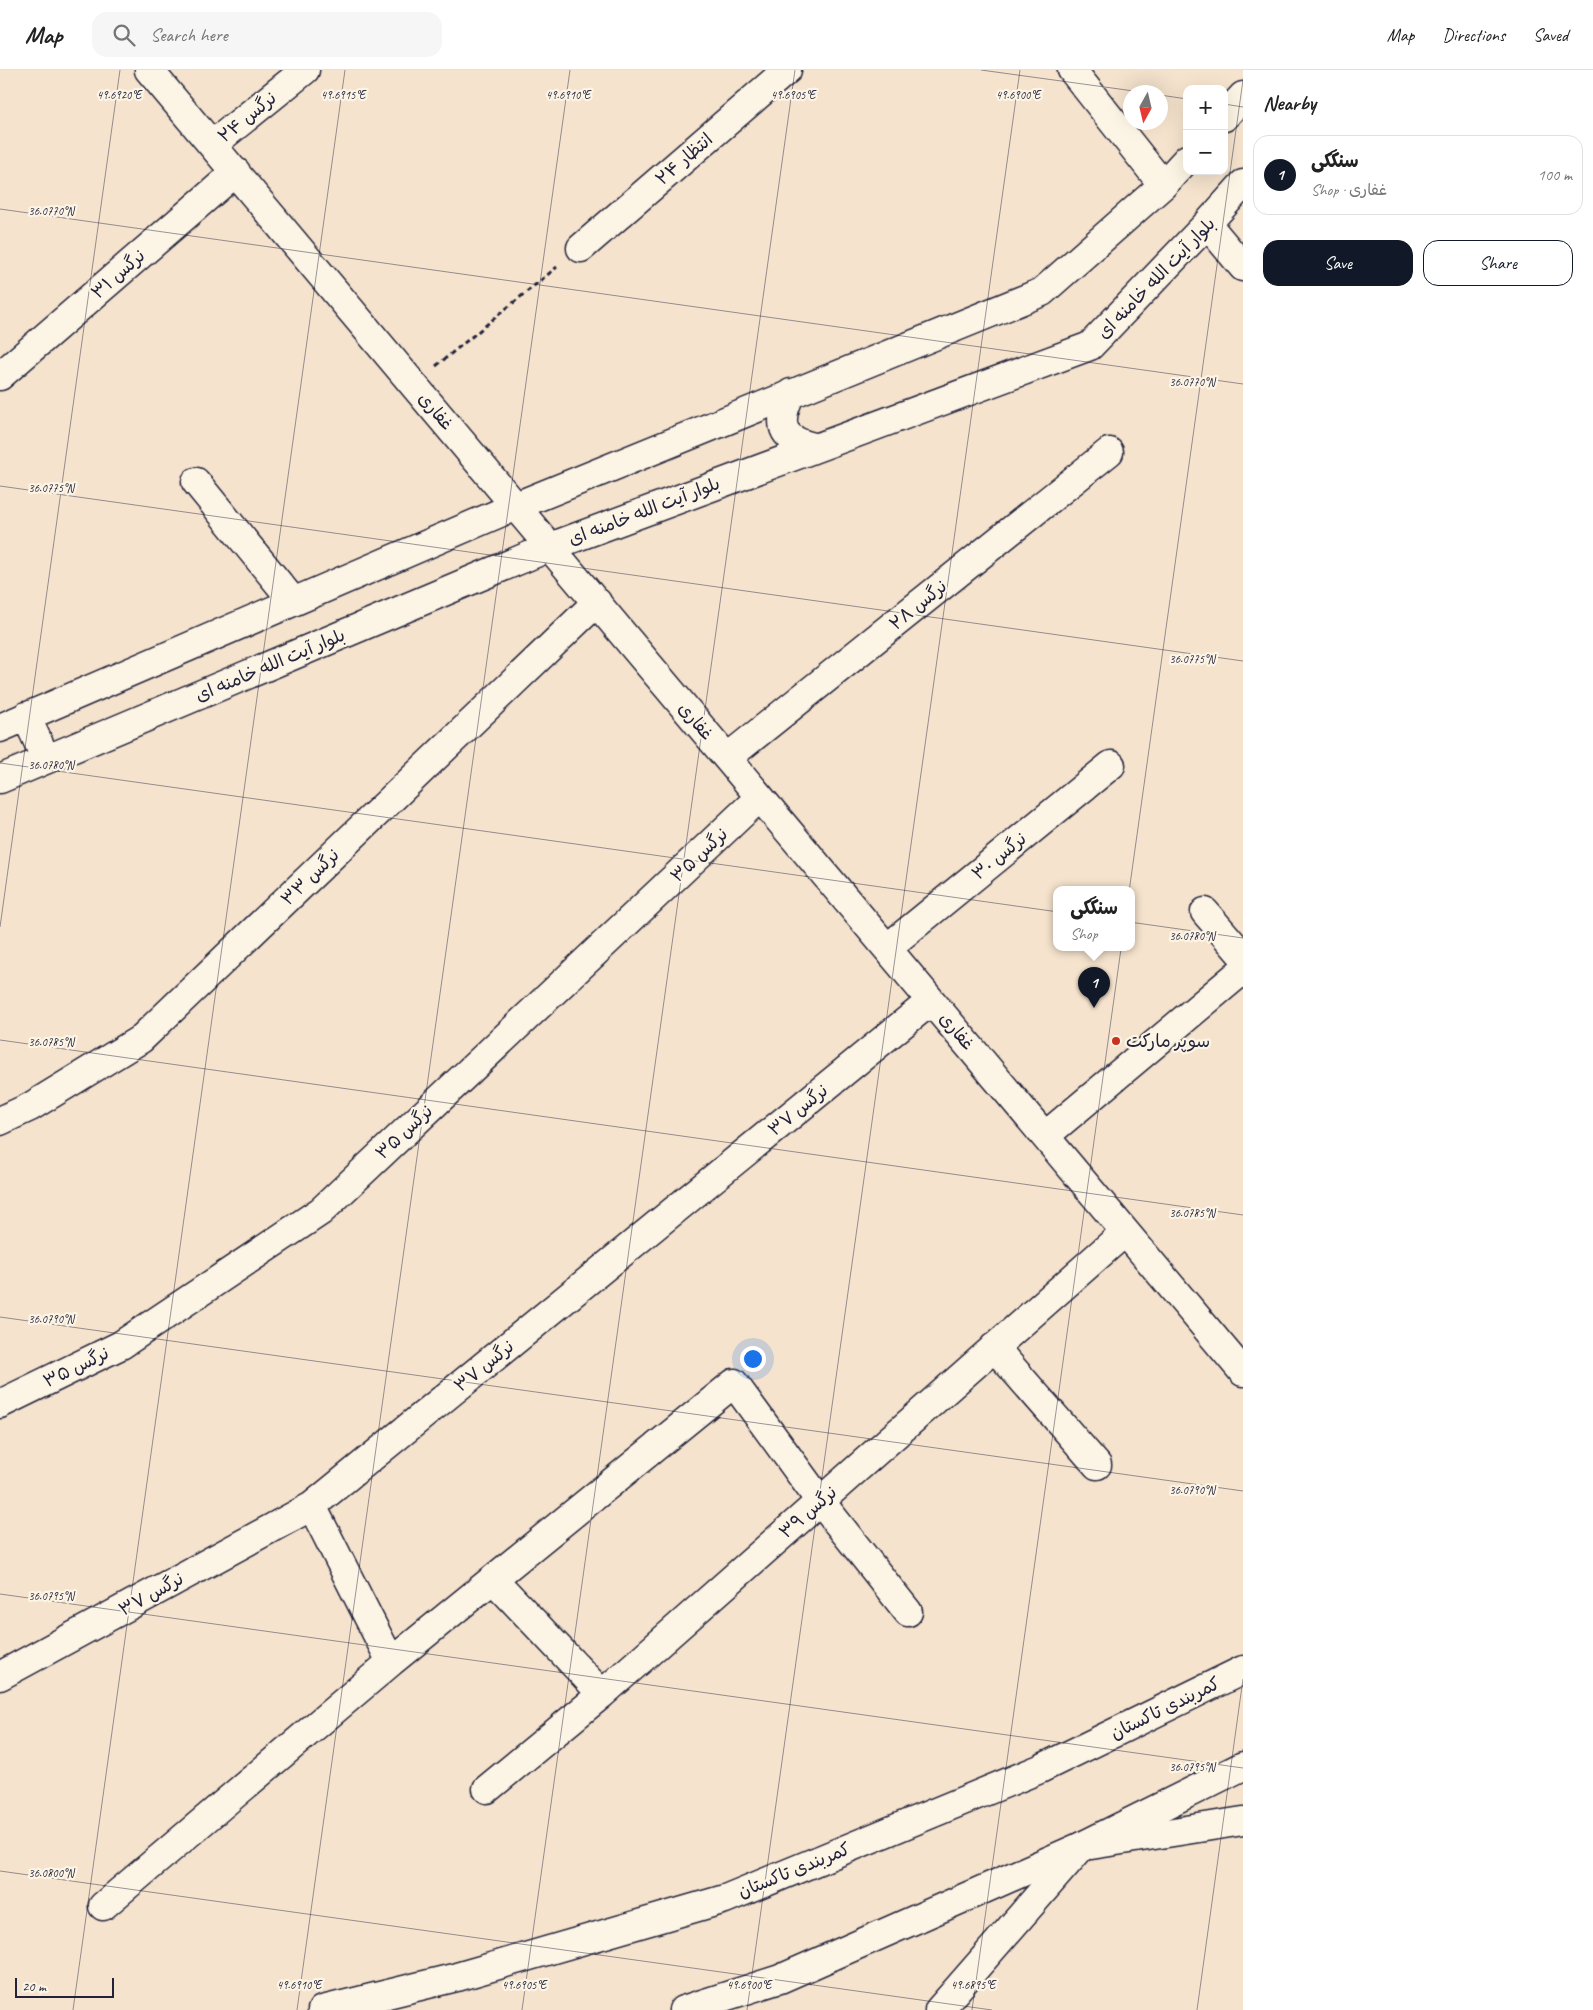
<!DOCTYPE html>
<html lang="en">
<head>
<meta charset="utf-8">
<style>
  :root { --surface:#fff; --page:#f6f6f6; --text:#222; --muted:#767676; --line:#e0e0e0; --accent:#111827 }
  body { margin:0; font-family:Caveat,"Playpen Sans Arabic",sans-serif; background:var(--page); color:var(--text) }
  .controls { position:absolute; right:15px; top:15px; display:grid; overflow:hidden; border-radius:10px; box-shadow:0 5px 20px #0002 }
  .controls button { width:45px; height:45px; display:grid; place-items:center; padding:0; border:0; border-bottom:1px solid var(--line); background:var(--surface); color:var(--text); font:25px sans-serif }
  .compass { position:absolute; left:1123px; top:15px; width:45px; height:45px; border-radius:50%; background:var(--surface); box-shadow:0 5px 20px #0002; rotate:188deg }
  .scale { position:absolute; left:15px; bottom:12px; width:99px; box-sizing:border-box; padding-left:5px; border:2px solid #22223b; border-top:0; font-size:14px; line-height:18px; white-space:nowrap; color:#22223b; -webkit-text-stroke:4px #fcf5e5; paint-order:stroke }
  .you { position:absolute; left:752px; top:1288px; width:18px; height:18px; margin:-12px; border:4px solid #fff; border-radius:50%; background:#1a73e8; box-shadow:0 0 0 8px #1a73e833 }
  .badge { display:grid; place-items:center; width:32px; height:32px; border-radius:50%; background:var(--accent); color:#fff; font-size:16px; font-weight:700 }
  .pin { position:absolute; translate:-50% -41px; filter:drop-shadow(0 1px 2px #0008) }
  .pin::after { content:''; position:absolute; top:26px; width:18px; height:15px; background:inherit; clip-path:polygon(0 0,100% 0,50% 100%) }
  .popup { position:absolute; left:1053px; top:816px; width:82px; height:65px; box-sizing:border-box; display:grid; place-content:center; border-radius:10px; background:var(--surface); filter:drop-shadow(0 1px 4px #0005); font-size:16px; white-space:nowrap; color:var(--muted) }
  .popup b { font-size:19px; color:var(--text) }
  .popup::after { content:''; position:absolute; left:50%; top:100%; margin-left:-10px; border:10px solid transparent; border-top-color:var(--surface) }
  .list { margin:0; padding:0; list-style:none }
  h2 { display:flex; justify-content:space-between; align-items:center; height:65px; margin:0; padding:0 20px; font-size:21px }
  h2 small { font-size:16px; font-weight:400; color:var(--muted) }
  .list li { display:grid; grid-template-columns:32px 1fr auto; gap:15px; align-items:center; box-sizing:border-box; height:80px; margin:0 10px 10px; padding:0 10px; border:1px solid var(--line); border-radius:15px }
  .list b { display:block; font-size:19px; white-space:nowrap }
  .list p { margin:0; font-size:16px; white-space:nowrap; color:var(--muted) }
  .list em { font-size:16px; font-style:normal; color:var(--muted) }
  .actions { display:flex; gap:10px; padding:15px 20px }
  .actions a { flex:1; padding:11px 0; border:1px solid var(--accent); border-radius:15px; text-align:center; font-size:18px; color:var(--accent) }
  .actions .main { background:var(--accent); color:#fff }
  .icon { flex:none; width:28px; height:28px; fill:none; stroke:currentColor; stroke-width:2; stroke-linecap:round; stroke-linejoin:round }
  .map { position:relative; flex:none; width:1243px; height:1940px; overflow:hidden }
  header { display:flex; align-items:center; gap:30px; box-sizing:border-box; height:70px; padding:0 25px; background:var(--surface); border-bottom:1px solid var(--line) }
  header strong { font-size:24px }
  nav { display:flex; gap:28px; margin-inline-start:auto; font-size:18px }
  .search { width:350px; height:45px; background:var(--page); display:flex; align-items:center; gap:12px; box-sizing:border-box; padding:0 18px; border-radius:15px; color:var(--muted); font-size:19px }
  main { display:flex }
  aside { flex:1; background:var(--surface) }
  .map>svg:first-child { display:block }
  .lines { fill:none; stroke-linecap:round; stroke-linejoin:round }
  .minor-casing { stroke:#22223b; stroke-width:31 }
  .major-casing { stroke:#22223b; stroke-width:31 }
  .highway-casing { stroke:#22223b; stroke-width:31 }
  .path { stroke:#22223b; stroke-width:3; stroke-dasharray:5 4; stroke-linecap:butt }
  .minor { stroke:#fcf5e5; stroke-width:28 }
  .major { stroke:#fcf5e5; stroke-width:28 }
  .highway { stroke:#fcf5e5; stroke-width:28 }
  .ticks { fill:none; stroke:#22223b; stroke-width:1; stroke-opacity:0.45 }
  .poi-dot { fill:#c8321e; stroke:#fcf5e5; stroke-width:2 }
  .labels { text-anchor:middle; stroke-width:4.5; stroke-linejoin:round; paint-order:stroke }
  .street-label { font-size:18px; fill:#22223b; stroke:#fcf5e5 }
  .poi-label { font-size:18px; fill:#22223b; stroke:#fcf5e5; text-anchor:start }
  .ticks-label { font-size:12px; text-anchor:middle; fill:#22223b; stroke:#fcf5e5; stroke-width:4.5; stroke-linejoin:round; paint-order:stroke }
</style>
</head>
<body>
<header>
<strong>Map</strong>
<div class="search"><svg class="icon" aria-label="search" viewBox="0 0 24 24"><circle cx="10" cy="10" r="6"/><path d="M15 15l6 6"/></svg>Search here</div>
<nav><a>Map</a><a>Directions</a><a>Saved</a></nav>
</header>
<main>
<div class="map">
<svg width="1243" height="1940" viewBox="0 0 1243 1940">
  <rect width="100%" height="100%" fill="#f5e3cd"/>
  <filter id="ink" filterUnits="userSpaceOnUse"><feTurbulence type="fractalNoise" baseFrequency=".02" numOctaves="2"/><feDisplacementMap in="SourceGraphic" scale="10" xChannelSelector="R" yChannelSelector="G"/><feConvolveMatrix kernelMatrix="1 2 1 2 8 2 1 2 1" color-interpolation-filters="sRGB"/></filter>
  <g filter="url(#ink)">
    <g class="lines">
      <defs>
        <path id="minor" d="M149,0L1243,1302
          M1072,0L1163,115
          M1224,47L1243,26
          M212,75L305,0
          M1207,154L1243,197
          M581,178L787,0
          M0,306L236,102
          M791,323C777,353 779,369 814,377
          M196,412L293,531
          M26,646L46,689
          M0,658L516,436L1042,222L1163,115L1187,89
          M727,688L1109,382
          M0,709L550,477L1090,276L1207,154L1243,114
          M1205,842L1243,886
          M887,878L1111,695
          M0,1051L30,1037L141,969L597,532
          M1045,1066L1243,900
          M994,1277L1097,1395
          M0,1334L121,1275L321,1141L760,727
          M493,1509L602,1624
          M391,1592L734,1313L820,1431L908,1542
          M0,1606L312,1436L931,931
          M487,1719L602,1624L1125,1162
          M103,1836L391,1592L312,1436
          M939,1940L1082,1776"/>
        <path id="major" d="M1091,1775L1243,1751"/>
        <path id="highway" d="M322,1940L457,1907L725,1829L1040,1699L1243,1600
          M683,1940L780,1909L1082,1776L1243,1696"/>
      </defs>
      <use href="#minor" class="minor-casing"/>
      <use href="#major" class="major-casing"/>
      <use href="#highway" class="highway-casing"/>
      <path class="path" d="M436,296L557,197"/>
      <use href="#minor" class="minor"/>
      <use href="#major" class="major"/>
      <use href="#highway" class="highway"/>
    </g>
  </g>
  <path class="ticks" d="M981,0L1141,22M1160,25L1187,29M1224,34L1243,37M0,139L1243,314M0,416L1243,591M0,693L1243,868M0,857L120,0M0,970L1243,1145M0,1247L1243,1421M0,1524L1243,1698M0,1801L992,1940M73,1940L345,0M297,1940L570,0M522,1940L795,0M747,1940L1020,0M972,1940L1243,10M1197,1940L1243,1609"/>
  <circle class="poi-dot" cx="1116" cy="971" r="5"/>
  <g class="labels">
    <g class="street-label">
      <text transform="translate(247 47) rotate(-39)" y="6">نرگس ۲۴</text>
      <text transform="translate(684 89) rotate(-41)" y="6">انتظار ۲۴</text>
      <text transform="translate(118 204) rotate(-41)" y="6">نرگس ۳۱</text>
      <text transform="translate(1156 208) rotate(-46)" y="6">بلوار آیت الله خامنه ای</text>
      <text transform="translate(436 341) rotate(50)" y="6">غفاری</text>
      <text transform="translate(644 441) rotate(-21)" y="6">بلوار آیت الله خامنه ای</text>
      <text transform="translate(918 535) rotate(-39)" y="6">نرگس ۲۸</text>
      <text transform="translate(270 595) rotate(-23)" y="6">بلوار آیت الله خامنه ای</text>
      <text transform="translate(696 651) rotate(50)" y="6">غفاری</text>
      <text transform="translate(699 785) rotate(-43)" y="6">نرگس ۳۵</text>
      <text transform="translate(999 786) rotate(-39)" y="6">نرگس ۳۰</text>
      <text transform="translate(310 807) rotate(-44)" y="6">نرگس ۳۳</text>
      <text transform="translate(957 961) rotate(50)" y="6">غفاری</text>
      <text transform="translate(798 1040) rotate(-39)" y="6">نرگس ۳۷</text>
      <text transform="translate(404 1062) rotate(-43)" y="6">نرگس ۳۵</text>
      <text transform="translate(484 1296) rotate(-39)" y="6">نرگس ۳۷</text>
      <text transform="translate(76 1297) rotate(-26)" y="6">نرگس ۳۵</text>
      <text transform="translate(808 1442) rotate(-41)" y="6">نرگس ۳۹</text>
      <text transform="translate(151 1524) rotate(-29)" y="6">نرگس ۳۷</text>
      <text transform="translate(1165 1638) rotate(-26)" y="6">کمربندی تاکستان</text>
      <text transform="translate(794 1800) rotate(-22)" y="6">کمربندی تاکستان</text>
    </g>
    <g class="poi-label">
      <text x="1126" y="977">سوپر مارکت</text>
    </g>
  </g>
  <g class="ticks-label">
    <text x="119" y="29">49.6920°E</text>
    <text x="343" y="29">49.6915°E</text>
    <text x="568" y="29">49.6910°E</text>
    <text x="793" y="29">49.6905°E</text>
    <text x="1018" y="29">49.6900°E</text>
    <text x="51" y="145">36.0770°N</text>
    <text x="1192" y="316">36.0770°N</text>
    <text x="51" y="422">36.0775°N</text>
    <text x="1192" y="593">36.0775°N</text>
    <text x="51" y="699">36.0780°N</text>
    <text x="1192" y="870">36.0780°N</text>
    <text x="51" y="976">36.0785°N</text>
    <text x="1192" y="1147">36.0785°N</text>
    <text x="51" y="1253">36.0790°N</text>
    <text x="1192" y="1424">36.0790°N</text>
    <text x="51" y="1530">36.0795°N</text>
    <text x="1192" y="1701">36.0795°N</text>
    <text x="51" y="1807">36.0800°N</text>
    <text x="299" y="1919">49.6910°E</text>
    <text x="524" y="1919">49.6905°E</text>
    <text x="749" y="1919">49.6900°E</text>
    <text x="973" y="1919">49.6895°E</text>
  </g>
</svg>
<div class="controls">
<button>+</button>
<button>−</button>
</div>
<svg class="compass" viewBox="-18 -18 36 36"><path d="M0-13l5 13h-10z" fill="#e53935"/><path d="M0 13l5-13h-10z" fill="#767676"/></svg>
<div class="scale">20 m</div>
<div class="you"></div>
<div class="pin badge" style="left:1094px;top:938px">1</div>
<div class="popup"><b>سنگکی</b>Shop</div>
</div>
<aside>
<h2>Nearby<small></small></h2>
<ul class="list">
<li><span class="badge">1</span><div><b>سنگکی</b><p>Shop · غفاری</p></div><em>100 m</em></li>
</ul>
<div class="actions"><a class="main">Save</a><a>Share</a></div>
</aside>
</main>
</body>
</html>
